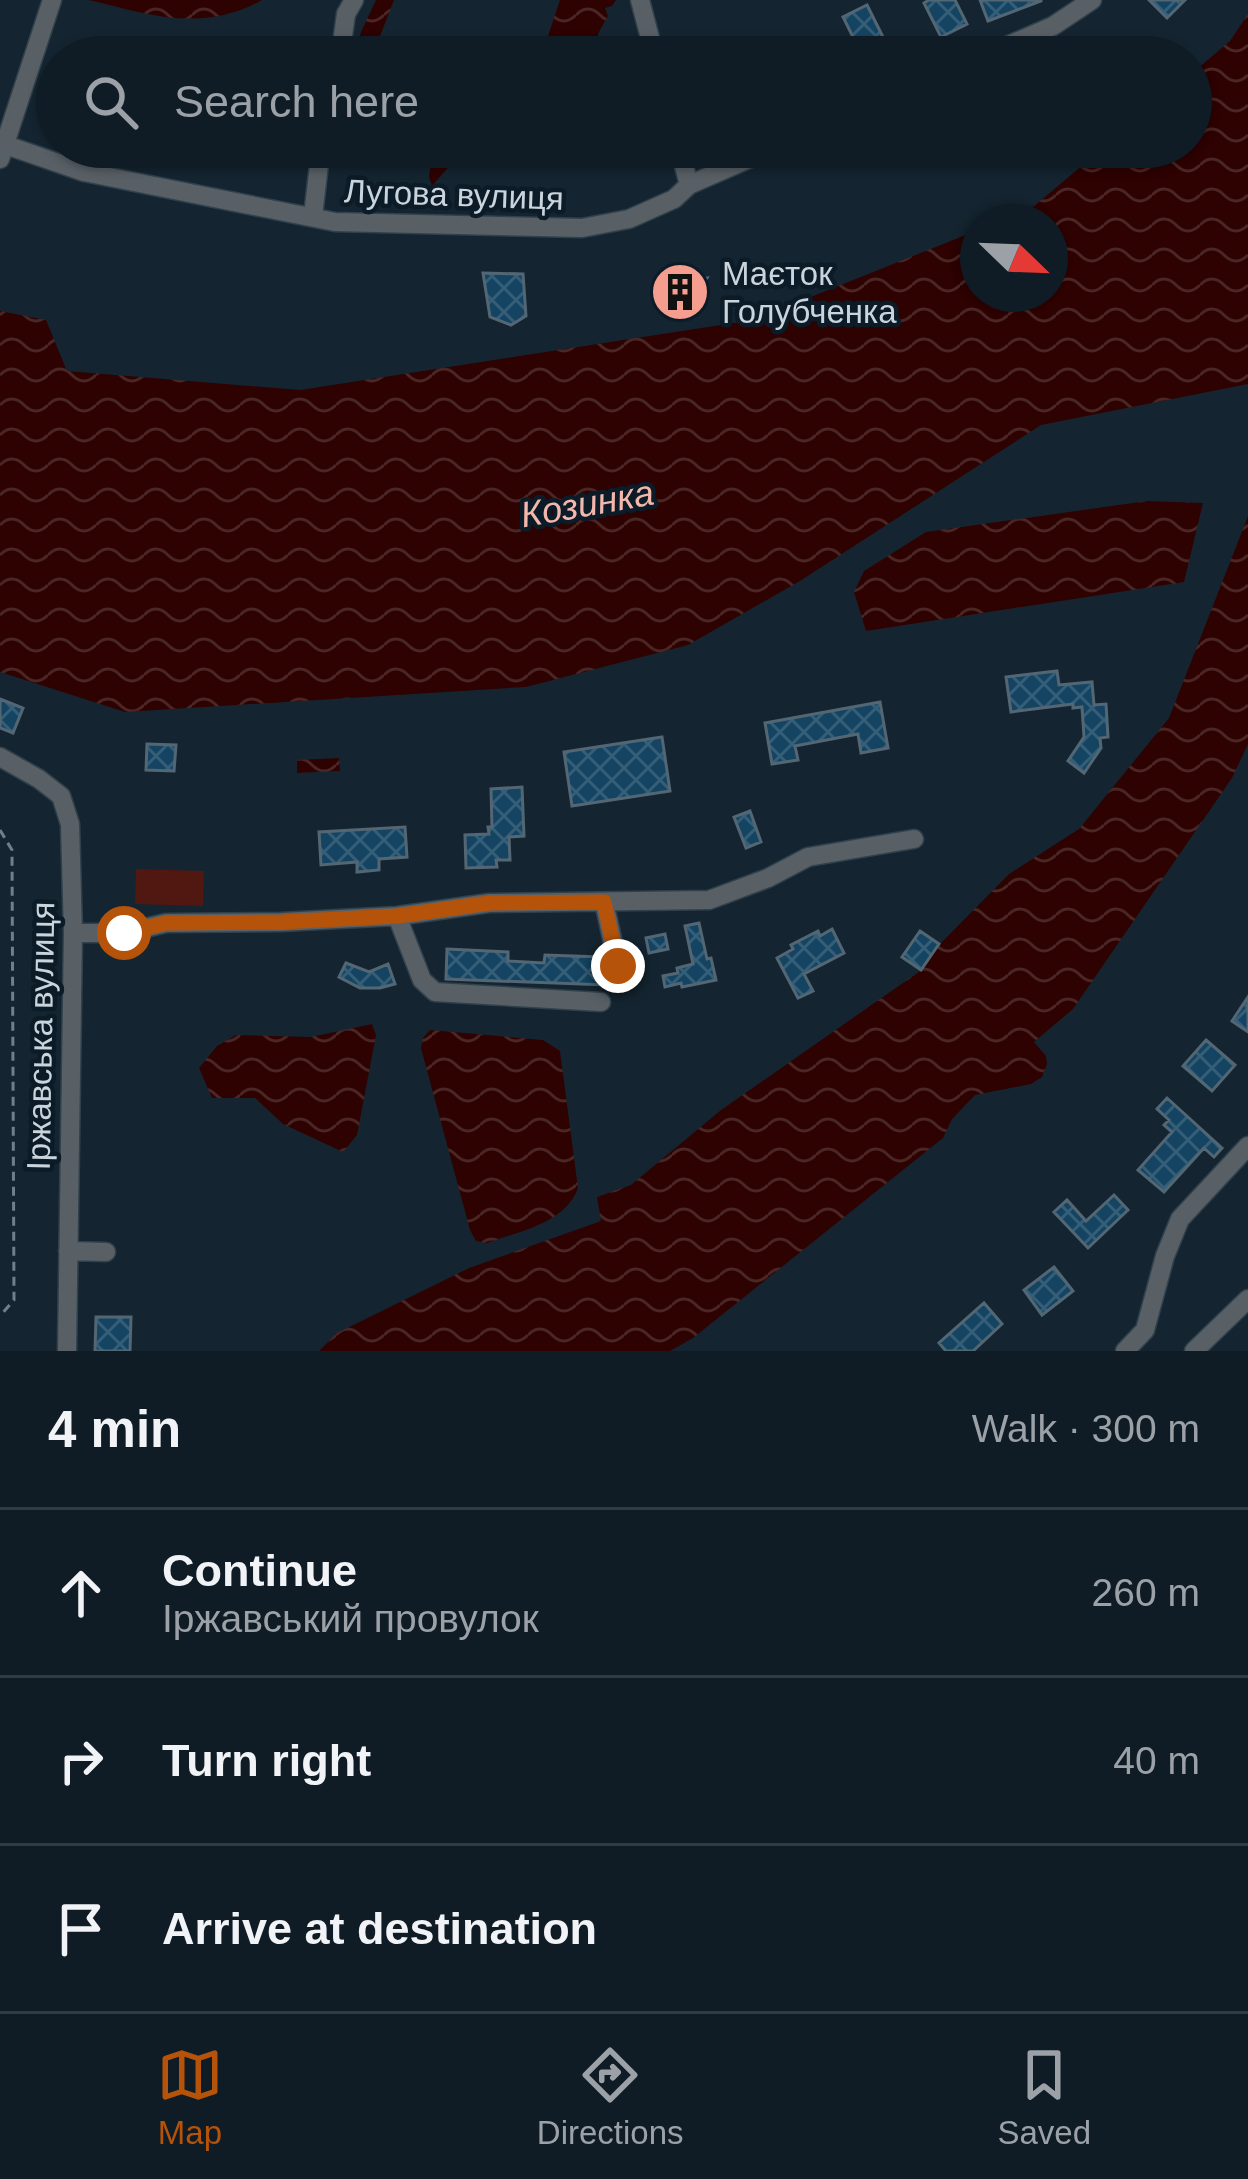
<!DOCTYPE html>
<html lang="en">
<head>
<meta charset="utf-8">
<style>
  :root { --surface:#0f1c25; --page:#18252d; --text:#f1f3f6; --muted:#9ba1a7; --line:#2f3a42; --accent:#b45309 }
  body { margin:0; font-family:Helvetica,sans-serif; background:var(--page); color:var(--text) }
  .compass { position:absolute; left:960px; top:204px; width:108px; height:108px; border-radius:50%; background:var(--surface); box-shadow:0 3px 9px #0004; rotate:113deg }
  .stop { position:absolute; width:36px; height:36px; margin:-27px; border:9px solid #b45309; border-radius:50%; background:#fff }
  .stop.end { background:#b45309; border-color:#fff; box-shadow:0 3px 12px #0008 }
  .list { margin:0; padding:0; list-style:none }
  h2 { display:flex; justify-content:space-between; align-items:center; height:156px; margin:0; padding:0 48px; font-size:51px }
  h2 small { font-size:39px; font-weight:400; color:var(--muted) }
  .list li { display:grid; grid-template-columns:78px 1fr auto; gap:36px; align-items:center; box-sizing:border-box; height:168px; padding:0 48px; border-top:3px solid var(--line) }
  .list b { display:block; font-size:45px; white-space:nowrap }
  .list p { margin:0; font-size:39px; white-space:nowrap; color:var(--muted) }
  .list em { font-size:39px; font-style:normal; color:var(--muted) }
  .icon { flex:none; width:66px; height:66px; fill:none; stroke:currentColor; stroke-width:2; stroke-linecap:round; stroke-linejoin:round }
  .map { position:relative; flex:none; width:1248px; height:1351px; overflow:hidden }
  .search { position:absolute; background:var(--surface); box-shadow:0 3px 9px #0004; left:36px; right:36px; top:36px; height:132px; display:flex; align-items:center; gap:30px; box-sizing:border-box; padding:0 42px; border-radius:66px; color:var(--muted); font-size:45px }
  .sheet { height:660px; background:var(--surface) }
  nav { display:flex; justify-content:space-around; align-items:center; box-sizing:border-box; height:168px; border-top:3px solid var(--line); background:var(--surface); font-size:33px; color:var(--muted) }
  nav a { display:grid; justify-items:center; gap:6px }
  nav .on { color:var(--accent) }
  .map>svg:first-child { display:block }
  .green { fill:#511811 }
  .water { fill:url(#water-waves) }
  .building { fill:url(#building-cross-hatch); stroke:#536674; stroke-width:3 }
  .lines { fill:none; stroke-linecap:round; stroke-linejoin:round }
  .minor-casing { stroke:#31414c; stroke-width:21 }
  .path { stroke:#717f89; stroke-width:3; stroke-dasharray:9 6; stroke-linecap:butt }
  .minor { stroke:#586066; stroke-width:18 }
  .route { stroke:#b45309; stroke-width:15 }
  .labels { text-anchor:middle; stroke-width:9; stroke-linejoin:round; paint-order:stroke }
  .street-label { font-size:33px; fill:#cad4dc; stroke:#0b1b27 }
  .poi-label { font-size:33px; fill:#cad4dc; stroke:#0b1b27; text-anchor:start }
  .water-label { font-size:36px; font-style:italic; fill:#f4b7ac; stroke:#0b1b27 }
</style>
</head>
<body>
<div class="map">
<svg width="1248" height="1351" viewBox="0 0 1248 1351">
  <defs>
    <pattern id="water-waves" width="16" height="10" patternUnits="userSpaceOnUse" patternTransform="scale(3)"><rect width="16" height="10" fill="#2d0201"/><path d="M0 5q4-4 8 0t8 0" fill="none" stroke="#4a2625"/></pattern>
    <pattern id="building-cross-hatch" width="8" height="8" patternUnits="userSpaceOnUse" patternTransform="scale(3)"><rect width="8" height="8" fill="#144462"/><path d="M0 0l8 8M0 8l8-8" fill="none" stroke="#355e78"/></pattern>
  </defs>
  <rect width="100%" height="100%" fill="#142531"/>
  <path class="green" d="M136,869L204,871L203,906L135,904Z"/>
  <path class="water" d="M89,0H262C202,33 150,15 89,0Z
    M376,0H394L372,57H354L361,32Z
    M560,0H616L612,6L605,8L608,16L599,32L591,57H541Z
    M1248,14V384L1041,425L800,581L688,645L526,687L125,712L0,672V311L46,320L67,371L300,390L753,320L978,230V294H1050V222H997L1033,207L1104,147H1191V74L1230,41Z
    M433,147H466L432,186L429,177Z
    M1147,501L1203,503L1184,582L866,631L854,592L864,571L926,532Z
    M1248,516V744L1232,778L1073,1009L1034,1042L1046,1056L1047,1064L1042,1077L1031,1084L975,1095L952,1119L943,1138L693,1338L670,1351H319L337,1333L469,1268L601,1221L597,1197L631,1185L721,1110L923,969L940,944L1009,874L1079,829L1169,718Z
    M339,758L340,771L297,773V760Z
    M372,1024L376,1035L357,1135L343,1152L283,1124L255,1098H212L199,1068L217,1046L236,1035L311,1037Z
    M430,1030L543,1040L560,1051L578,1188C565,1224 519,1231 487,1243L476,1241L470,1230L421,1048L423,1038Z"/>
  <path class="building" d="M929,0H955L967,24L941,37L924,3Z
    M980,0H1041V1L988,21Z
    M1149,0H1185L1167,18Z
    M867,5L893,57H863L843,17Z
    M682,265L692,268L696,279L707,278L696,296L679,304L680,307L664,303L658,294L670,286L669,277L673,268Z
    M483,273L523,274L526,316L511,325L490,317Z
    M1057,671L1059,685L1092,682L1094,705L1106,704L1108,737L1100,738L1101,748L1084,773L1068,761L1084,737L1082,707L1073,708V704L1011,712L1006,677Z
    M0,699L23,708L13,733L0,728Z
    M880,702L888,748L861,753L858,734L795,746L798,760L772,764L765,723Z
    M662,737L670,791L572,806L564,752Z
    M147,744L176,745L174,771L146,770Z
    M522,787L524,836L509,837L510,860H496L497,867L466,868L465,835L489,834L488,827H492L491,789Z
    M750,811L761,842L746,848L734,817Z
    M405,827L407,857L379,859V870L357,872V862L321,865L319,832Z
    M699,923L707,959L711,958L716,980L682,987L681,983L665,987L663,976L678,973L677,968L693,964L685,926Z
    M832,929L844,953L804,974L813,991L798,998L777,958L793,949L791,945L818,931L820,936Z
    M920,931L939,944L921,970L902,957Z
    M665,934L668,949L649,953L646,938Z
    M447,949L508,952V961L544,963L545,955L602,957L608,974L607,985L446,979Z
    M346,963L369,972L388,964L395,984L380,988H360L339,977Z
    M1248,997V1032L1232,1021Z
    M1206,1040L1235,1065L1212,1091L1183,1066Z
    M1167,1098L1222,1148L1214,1157L1204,1148L1164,1192L1138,1170L1172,1132L1164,1125L1169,1120L1157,1109Z
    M1114,1195L1128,1210L1088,1248L1054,1212L1067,1200L1086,1221Z
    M1054,1267L1073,1291L1042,1315L1024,1290Z
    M984,1303L1002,1324L973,1351H946L939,1343Z
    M96,1317H131L130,1351H95Z"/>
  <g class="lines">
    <defs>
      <path id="minor" d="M640,0L655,57
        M121,57L124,47
        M340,57L346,14L354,0
        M981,57L1053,26L1092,0
        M0,143L84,172L335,222L582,228L629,219L674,199L689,185L776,147
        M679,147L689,185
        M0,159L52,0
        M84,172L92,147
        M313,216L321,147
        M0,757L39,779L61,796L70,824L73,933L67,1351
        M604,902L618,966
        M397,916L422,980L435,992L601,1002
        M73,933H124L166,923L281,922L397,916L489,903L709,900L768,878L808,857L914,839
        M68,1251L106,1252
        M1125,1351L1145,1330L1165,1256L1180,1219L1248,1146
        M1194,1351L1248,1299"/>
    </defs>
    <use href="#minor" class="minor-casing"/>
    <path class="path" d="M0,830L12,850L14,1300L0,1316"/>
    <use href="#minor" class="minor"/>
  </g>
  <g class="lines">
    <path class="route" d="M124,933L166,923L281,922L397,916L489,903L604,902L618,966"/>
  </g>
  <defs>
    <symbol id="building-disc" viewBox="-11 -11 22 22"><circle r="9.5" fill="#f59d8e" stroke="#0b1b27"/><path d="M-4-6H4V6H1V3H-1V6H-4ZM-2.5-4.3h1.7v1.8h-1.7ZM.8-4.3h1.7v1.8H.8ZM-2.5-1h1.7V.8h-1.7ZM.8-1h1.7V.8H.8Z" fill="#111"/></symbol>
  </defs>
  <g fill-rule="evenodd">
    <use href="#building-disc" x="647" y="259" width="66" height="66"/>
  </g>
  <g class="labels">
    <g class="street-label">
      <text transform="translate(454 194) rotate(2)" y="12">Лугова вулиця</text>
      <text transform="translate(40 1036) rotate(-89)" y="12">Іржавська вулиця</text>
    </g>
    <g class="poi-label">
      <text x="722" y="285">Маєток<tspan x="722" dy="38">Голубченка</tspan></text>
    </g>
    <g class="water-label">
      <text transform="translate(587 503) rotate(-10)" y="13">Козинка</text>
    </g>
  </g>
</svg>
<svg class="compass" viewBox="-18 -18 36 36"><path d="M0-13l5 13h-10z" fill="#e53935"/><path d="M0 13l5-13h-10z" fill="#9ba1a7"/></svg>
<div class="stop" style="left:124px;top:933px"></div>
<div class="stop end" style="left:618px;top:966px"></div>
<div class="search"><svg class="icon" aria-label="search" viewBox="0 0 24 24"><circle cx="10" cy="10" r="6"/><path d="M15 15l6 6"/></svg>Search here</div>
</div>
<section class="sheet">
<h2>4 min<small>Walk · 300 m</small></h2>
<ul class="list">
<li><svg class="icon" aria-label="ahead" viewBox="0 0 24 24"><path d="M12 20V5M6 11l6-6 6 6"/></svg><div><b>Continue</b><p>Іржавський провулок</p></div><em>260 m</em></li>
<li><svg class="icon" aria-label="right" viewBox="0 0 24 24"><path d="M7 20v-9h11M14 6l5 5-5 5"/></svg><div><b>Turn right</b></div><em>40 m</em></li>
<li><svg class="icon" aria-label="arrive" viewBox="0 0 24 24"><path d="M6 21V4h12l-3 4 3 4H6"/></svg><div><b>Arrive at destination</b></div></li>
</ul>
</section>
<nav>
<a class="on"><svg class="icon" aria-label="map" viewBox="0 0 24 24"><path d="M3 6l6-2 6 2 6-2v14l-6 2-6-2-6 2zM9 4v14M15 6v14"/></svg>Map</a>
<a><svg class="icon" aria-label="directions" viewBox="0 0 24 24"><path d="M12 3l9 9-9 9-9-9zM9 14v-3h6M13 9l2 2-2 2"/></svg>Directions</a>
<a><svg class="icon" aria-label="saved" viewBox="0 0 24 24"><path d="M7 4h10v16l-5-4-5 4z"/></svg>Saved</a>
</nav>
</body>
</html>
